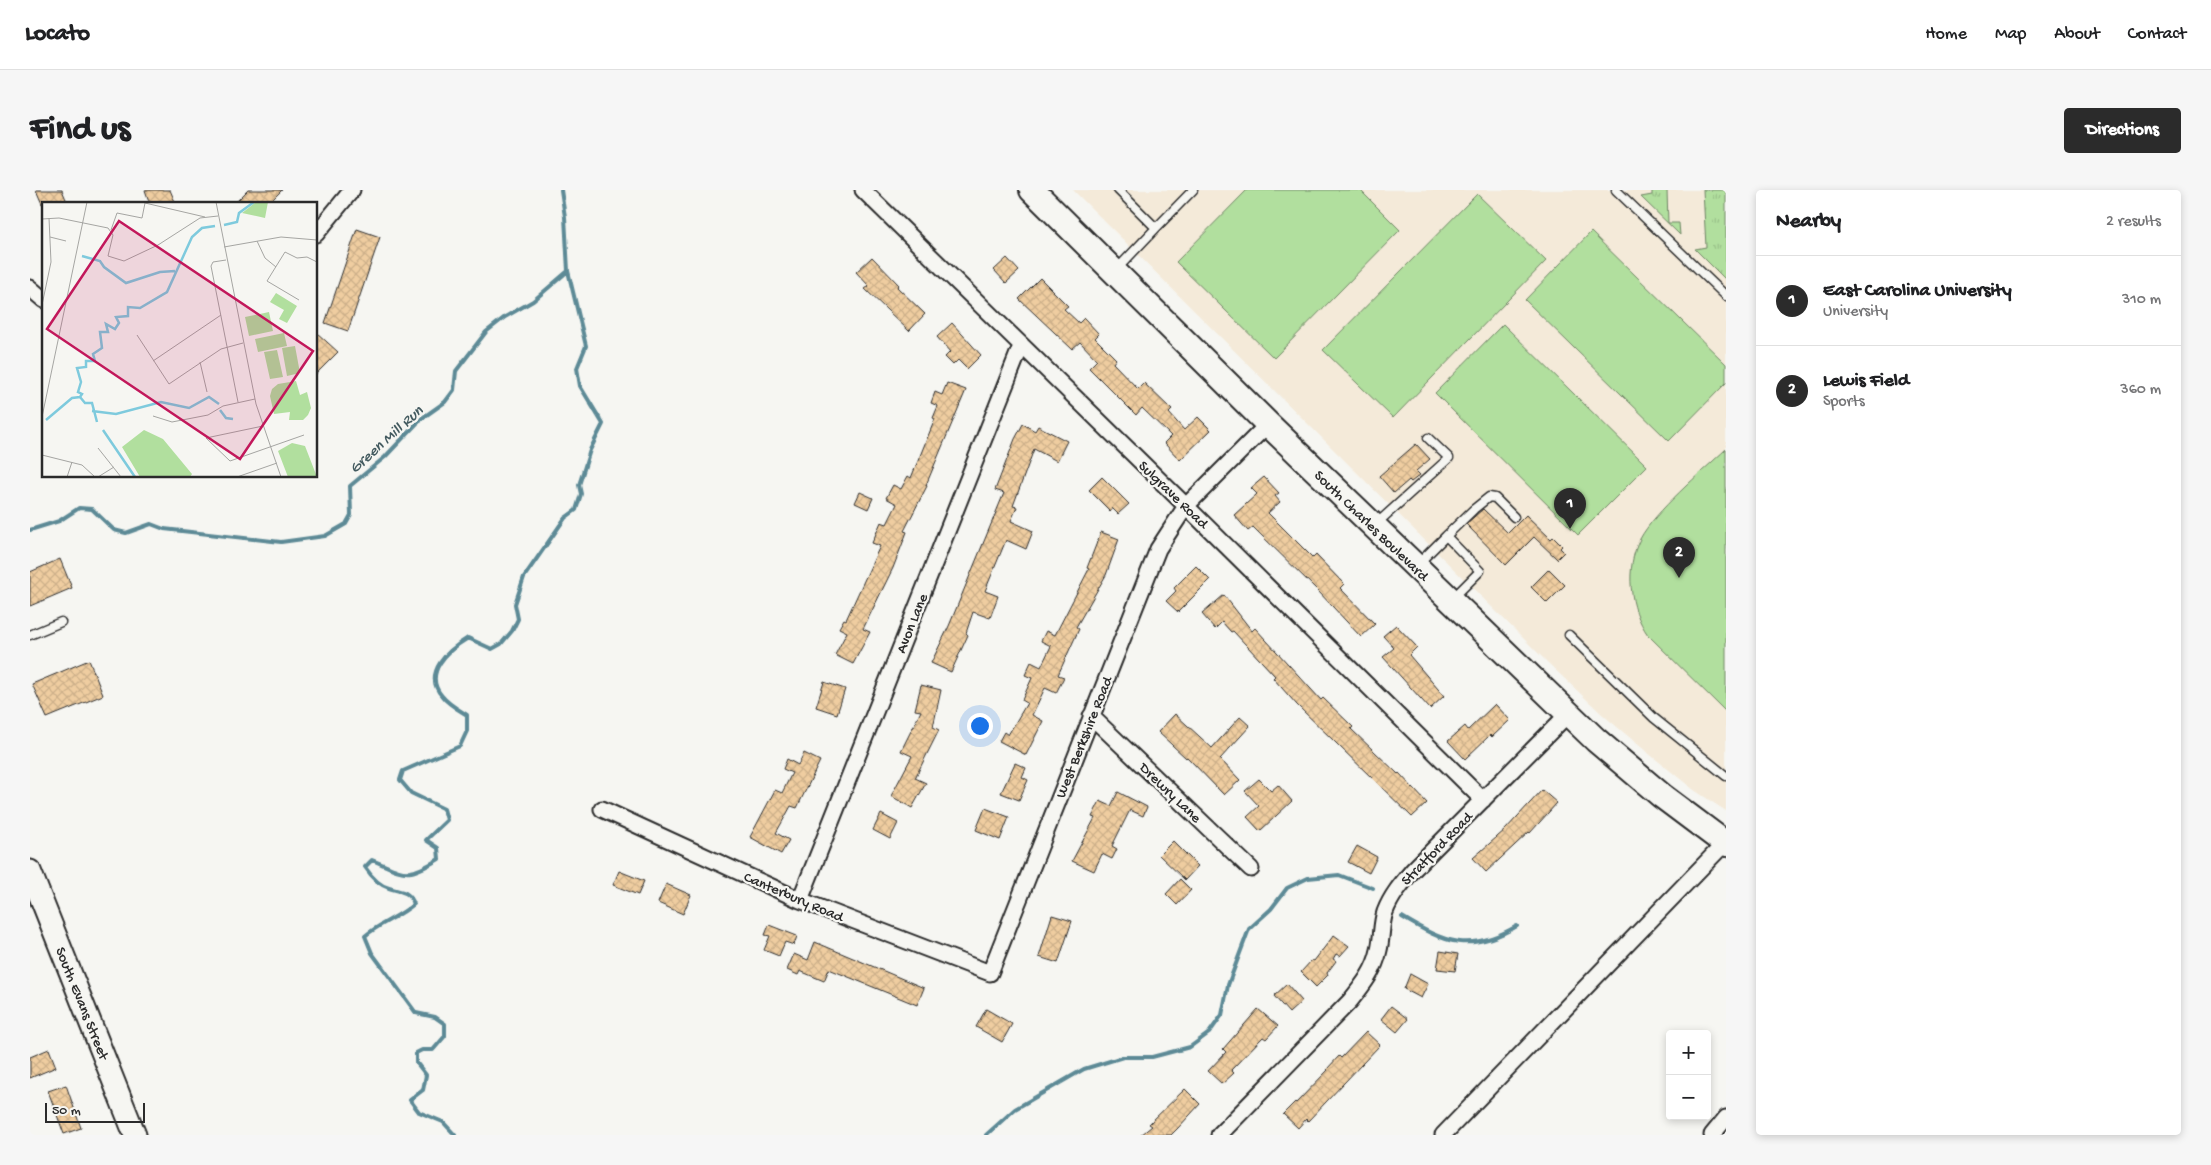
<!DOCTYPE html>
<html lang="en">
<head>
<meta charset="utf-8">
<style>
  :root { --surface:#fff; --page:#f6f6f6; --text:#202124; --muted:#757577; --line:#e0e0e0; --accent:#2b2b2b }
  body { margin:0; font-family:"Gochi Hand",sans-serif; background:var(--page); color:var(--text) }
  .controls { position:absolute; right:15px; bottom:15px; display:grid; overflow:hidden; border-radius:5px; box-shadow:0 2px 8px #0003 }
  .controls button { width:45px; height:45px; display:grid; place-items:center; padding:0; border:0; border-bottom:1px solid var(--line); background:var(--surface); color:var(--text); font:25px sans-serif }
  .scale { position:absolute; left:15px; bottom:12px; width:100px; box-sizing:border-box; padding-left:5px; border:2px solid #2b2b2b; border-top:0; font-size:14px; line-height:18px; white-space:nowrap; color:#2b2b2b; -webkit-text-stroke:4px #f6f6f2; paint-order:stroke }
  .you { position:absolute; left:949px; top:535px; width:18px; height:18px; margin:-12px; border:4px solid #fff; border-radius:50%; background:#1a73e8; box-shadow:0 0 0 8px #1a73e833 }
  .badge { display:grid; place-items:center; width:32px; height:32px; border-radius:50%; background:var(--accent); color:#fff; font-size:16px; font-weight:700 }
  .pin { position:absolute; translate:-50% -41px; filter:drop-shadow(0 1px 2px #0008) }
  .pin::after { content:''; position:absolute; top:26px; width:18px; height:15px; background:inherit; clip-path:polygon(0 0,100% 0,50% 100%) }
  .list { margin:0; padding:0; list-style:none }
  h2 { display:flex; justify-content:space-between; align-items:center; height:65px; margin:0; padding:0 20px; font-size:21px }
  h2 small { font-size:16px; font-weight:400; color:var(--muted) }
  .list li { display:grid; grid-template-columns:32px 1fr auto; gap:15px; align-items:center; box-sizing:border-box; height:90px; padding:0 20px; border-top:1px solid var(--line) }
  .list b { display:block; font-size:19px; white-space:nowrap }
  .list p { margin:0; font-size:16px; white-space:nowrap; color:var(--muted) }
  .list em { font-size:16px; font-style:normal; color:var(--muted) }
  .map { position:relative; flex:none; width:1696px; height:945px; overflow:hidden; border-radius:5px }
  header { display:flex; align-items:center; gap:30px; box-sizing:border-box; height:70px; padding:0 25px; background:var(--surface); border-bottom:1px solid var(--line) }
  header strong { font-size:24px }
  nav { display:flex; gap:28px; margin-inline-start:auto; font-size:18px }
  .intro { display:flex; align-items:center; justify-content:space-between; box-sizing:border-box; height:120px; padding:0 30px }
  h1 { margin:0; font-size:35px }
  .button { padding:12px 22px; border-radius:5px; background:var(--accent); color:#fff; font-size:18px; font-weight:700 }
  main { display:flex; gap:30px; padding:0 30px }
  aside { flex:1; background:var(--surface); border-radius:5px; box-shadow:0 2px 8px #0003 }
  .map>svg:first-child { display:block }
  .built { fill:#f4ead9 }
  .grass { fill:url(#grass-tufts); stroke:#6e8564 }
  .pitch { fill:#b1df9e; stroke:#6e8564 }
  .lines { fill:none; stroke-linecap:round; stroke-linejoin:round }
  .stream { stroke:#5d8a96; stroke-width:4 }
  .building { fill:url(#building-cross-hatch); stroke:#2b2b2b }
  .lane-casing { stroke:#2b2b2b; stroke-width:11 }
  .street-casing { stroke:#2b2b2b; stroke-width:19 }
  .secondary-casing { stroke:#2b2b2b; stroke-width:25 }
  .primary-casing { stroke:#2b2b2b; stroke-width:28 }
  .lane { stroke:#f6f6f2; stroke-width:8 }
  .street { stroke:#f6f6f2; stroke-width:15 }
  .secondary { stroke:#f6f6f2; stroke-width:21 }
  .primary { stroke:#f6f6f2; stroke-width:24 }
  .labels { text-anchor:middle; stroke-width:4.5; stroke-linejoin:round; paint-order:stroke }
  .street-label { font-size:15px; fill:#2b2b2b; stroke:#f6f6f2 }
  .water-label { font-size:16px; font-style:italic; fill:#445b60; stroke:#f6f6f2 }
  .inset-river { fill:none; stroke:#7ecadd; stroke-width:2.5 }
  .inset-road { fill:none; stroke:#a5a5a2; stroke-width:1 }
  .view { fill:#c2185b; fill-opacity:0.15; stroke:#c2185b; stroke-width:2.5 }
  .inset-edge { fill:none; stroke:#2b2b2b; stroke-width:2.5 }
</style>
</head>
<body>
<header>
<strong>Locato</strong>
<nav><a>Home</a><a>Map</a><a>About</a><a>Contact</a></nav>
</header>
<div class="intro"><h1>Find us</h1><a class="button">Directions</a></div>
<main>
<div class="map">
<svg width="1696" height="945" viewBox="0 0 1696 945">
  <defs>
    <pattern id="grass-tufts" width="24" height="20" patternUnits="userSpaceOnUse" patternTransform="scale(1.25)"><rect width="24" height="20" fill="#b1df9e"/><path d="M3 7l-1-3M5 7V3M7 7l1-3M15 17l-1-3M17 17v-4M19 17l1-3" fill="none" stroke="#98c088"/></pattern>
    <pattern id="building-cross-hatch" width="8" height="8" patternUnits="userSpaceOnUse" patternTransform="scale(1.25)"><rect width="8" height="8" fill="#efcda0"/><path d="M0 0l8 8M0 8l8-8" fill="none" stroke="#cdb08a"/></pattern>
  </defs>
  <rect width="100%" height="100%" fill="#f6f6f2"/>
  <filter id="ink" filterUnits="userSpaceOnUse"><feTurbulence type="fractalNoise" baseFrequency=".02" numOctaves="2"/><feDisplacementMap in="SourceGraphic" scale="10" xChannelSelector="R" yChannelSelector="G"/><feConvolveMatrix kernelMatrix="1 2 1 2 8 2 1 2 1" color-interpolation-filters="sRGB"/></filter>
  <g filter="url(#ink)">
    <path class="built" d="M1043,0H1696V621L1664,600L1618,563L1573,525L1517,472Z"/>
    <path class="grass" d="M1622,0H1637L1638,33H1649L1650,45L1611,7L1622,5Z
      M1673,0H1696V90L1665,59L1676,57Z"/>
    <path class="pitch" d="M1217,0H1330L1370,40L1244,168L1146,72Z
      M1447,4L1516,71L1363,228L1293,160Z
      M1561,42L1696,174V193L1639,251L1495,110Z
      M1473,134L1617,276L1548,345L1405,203Z
      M1696,259V522L1618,445C1599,418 1595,378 1610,349C1624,322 1673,281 1696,259Z"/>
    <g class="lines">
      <path class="stream" d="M0,340L29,331L49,318L62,319L84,340L96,343L121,334L134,339L251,352L295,346L316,334L321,325L320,296L355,267L391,229L415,212L424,200L426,181L456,142L475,127L503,111L538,81
        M1372,727C1415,753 1440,764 1487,736
        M425,945L413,932L389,922L380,910L393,900L396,885L386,872V863L392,860H403L415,846V834L405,827L386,823L342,763L335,746C350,733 369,727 384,714C379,700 370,702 359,698C348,695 341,686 335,677L342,670C376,684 376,689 409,669L408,658L396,650L417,630L414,619L381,603L370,590L373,581L430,556L437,541V525C429,520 418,514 412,506C392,483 418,460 438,448L462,459L471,454L482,441L488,429L485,414L494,387L535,328L546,320L551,304L549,295L560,260L573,234L550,196L547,178L556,156L538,81L535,27L531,0
        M956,945L985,919L1054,879L1093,867H1122L1160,857L1179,843L1192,825L1198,795L1219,739L1241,719L1257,698L1278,688L1309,685L1343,698"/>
    </g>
    <path class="building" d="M6,0H32L38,14H12Z
      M115,0H140L146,14H120Z
      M218,0H252L238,14H204Z
      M327,39L350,47L318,141L295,133Z
      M842,67L869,95L867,97L895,124L879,141L835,99L839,96L826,82Z
      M977,68L989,81L976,93L964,80Z
      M1010,88L1038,116L1034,119L1049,133L1054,128L1069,144L1065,148L1086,169L1083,173L1108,199L1114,193L1142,220L1139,223L1154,240L1168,227L1181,240L1150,270L1134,253L1141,246L1112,218L1106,225L1059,178L1067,170L1050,152L1042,159L989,109Z
      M922,133L951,165L937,179L928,170L923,175L915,167L920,162L907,147Z
      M286,142L308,162L286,184Z
      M917,193L936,200L896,295L897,296L874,341L877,342L863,378L833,439L840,442L823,474L805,465L817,442L809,438L814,429L816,430L850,356L842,353L851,332L857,334L867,314L856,308L863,295L871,299L878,286L881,288L905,229L903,228L908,216L901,213L905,202L912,205Z
      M993,234L1005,241L1008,236L1037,251L1027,271L1004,259L983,316L987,317L981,331L1003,341L996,359L976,350L955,401L968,406L960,428L943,422L936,443L938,445L921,482L901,473L919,436L974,303L965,300L985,249Z
      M1386,254L1400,269L1386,281L1390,285L1381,292L1379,290L1364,303L1349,286Z
      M1072,287L1099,314L1088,324L1082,318L1080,321L1059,300Z
      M1234,287L1249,303L1245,306L1250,312L1238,323L1283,368L1286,365L1314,394L1310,398L1345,434L1331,447L1288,401L1223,337L1218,341L1204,325L1227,304L1221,298Z
      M830,302L843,308L838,319L825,313Z
      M1453,319L1478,343L1496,325L1521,349L1523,347L1532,356L1530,358L1534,362L1527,369L1504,347L1476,375L1436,334Z
      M1071,342L1089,349L1076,385L1046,437L1049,439L1028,485L1034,487L1026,503L1015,498L1002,525L1013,531L996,565L969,551L974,542L978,545L997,513L992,510L1002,488L995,485L1001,472L1011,477L1021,456L1011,451L1016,441L1025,445L1059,379L1057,378Z
      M30,369L42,398L0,416V382Z
      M1166,376L1180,390L1148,422L1136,411L1146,401L1144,398Z
      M1519,379L1535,395L1517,413L1501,397Z
      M1194,405L1222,441L1225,438L1291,510L1293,508L1323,537L1321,539L1368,584L1369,583L1397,613L1382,627L1267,515L1243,488L1245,486L1203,441L1201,442L1192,432L1185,439L1172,424Z
      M1366,435L1387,457L1379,465L1414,506L1400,519L1353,467L1364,458L1353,446Z
      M59,470L73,505L17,528L2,494Z
      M794,492L815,499L807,524L786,517Z
      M891,495L911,500L903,537L909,540L885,588L896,593L882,618L861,606L882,566L871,561L891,521L885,520Z
      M1465,514L1480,530L1462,547L1460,545L1435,569L1418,551L1435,536L1438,540Z
      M1145,524L1182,558L1210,527L1220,536L1190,569L1210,590L1194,605L1157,567L1156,568L1128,542Z
      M774,563L790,571L767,618L761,616L746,643L759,650L751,664L720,647L745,600L752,603L762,583L753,579L757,569L768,575Z
      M985,573L996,578L992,587L998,590L989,610L971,603Z
      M1229,589L1241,601L1248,595L1262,611L1230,641L1217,627L1229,616L1215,601Z
      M1512,600L1527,613L1500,643L1499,642L1456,682L1443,668L1475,640Z
      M1088,602L1117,617L1113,626L1100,620L1082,656L1087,659L1082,669L1072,664L1064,681L1042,671L1065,628L1062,627L1070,611L1081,616Z
      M955,618L979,627L970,650L946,640Z
      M851,624L868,633L860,649L843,640Z
      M1143,651L1168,676L1155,690L1129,665Z
      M1327,656L1347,667L1339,683L1318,672Z
      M589,681L614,691L608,705L583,695Z
      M1150,689L1161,700L1147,715L1136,704Z
      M636,694L661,705L653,724L628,713Z
      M1022,725L1042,731L1028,773L1009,767Z
      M739,735L767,746L764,755L755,752L749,766L734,760L740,746L735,745Z
      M1304,745L1319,756L1310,766L1306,764L1303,769L1306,771L1297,783L1298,785L1286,797L1271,782L1282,770L1284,771Z
      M785,752L894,798L887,815L799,779L794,791L770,781L768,785L757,780L764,764L778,770Z
      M1410,761L1428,764L1425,781L1407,779Z
      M1380,784L1398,794L1391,808L1374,799Z
      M1257,794L1272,811L1259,823L1244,806Z
      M1361,816L1378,829L1367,842L1351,829Z
      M956,819L982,834L972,852L946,837Z
      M1228,819L1248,836L1236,849L1233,847L1201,880L1204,883L1192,894L1178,881L1196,862L1193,859Z
      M1336,842L1350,855L1278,931L1276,929L1268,938L1253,924L1265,912L1266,913L1298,880L1297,879L1309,866L1311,868Z
      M19,859L26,877L0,888V867Z
      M36,895L51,938L34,944L18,901Z
      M1155,899L1170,914L1148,938L1141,945H1111L1122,936L1119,934Z"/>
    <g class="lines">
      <defs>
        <path id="lane" d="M1586,0L1696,106
          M1126,38L1163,0
          M1086,80L1126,38L1088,0
          M1345,335L1419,268L1398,248
          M1416,346L1444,319L1459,307L1465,308L1484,327
          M1387,375L1416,346L1450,381L1422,409
          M0,445L31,432
          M1539,445L1624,528L1696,586"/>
        <path id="street" d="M833,0L1156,316L1453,610
          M286,44L322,0
          M0,98L14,110
          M1061,526L1221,679
          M572,619L770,710L960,783L1128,359L1156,316L1238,234
          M770,710L991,156
          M1189,945L1320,811C1333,795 1345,780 1349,760C1352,748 1351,734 1355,722C1361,706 1372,693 1383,680L1538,524
          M1413,945L1695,653
          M1682,945L1696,928"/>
        <path id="secondary" d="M0,681L105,945"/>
        <path id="primary" d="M1002,0L1238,234L1566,550L1632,606L1696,654"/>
      </defs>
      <use href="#lane" class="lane-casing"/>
      <use href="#street" class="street-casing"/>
      <use href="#secondary" class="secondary-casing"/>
      <use href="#primary" class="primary-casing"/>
      <use href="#lane" class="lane"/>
      <use href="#street" class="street"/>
      <use href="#secondary" class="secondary"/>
      <use href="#primary" class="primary"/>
    </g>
  </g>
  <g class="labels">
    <g class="street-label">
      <text transform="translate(1144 304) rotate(44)" y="5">Sulgrave Road</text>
      <text transform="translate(1342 335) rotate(44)" y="5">South Charles Boulevard</text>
      <text transform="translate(881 433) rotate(-68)" y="5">Avon Lane</text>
      <text transform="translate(1053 547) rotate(-68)" y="5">West Berkshire Road</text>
      <text transform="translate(1141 602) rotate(44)" y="5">Drewry Lane</text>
      <text transform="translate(1406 658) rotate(-46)" y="5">Stratford Road</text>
      <text transform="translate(764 706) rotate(23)" y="5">Canterbury Road</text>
      <text transform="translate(53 813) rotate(68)" y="5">South Evans Street</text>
    </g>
    <g class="water-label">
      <text transform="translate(355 248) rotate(-42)" y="6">Green Mill Run</text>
    </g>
  </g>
  <g transform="translate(12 12)">
    <rect width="275" height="275" fill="#f6f6f2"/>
    <path d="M214,0H226L223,16L200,11Z" fill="#b1df9e"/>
    <path d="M234,91L255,104L245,121L237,117L242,108L228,100ZM227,110L231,129L207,134L203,115ZM242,131L245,144L216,150L213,137ZM253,144L258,171L245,174L240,146ZM235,148L241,175L228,177L222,150ZM254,179L258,193L265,190L269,206L266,213L261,218H247L248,210L232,212L228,194L230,187L236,182ZM102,228L121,237L150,272L148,275H98L80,245ZM250,241L263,244L275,275H246L236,249Z" fill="#b1df9e"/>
    <path class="inset-river" d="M182,23L195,20L197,11L212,0M40,54L58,59L62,65L84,81L118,70L133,69M38,195L43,201H50L55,220M178,208L184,216L191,217M50,209L74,212L119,200L147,206L167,195L177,202M4,218L30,196L38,195L40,192L36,190L39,180L35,166L44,165V159H53L51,152L60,146L58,130H66L64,122L73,127L77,121L74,115L86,114V105L98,106L125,90L150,35L160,26L173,24M61,228L93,275"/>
    <path class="inset-road" d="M174,0L214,202L239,275M0,17L17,16L66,26L71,33L66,54L82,59L116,43L158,16L176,14M69,28L75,11L100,16L103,1L163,15M8,35L24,39M215,39L223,56L234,65M182,45L239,35L275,38M184,58L171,60L169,64L196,200M257,98L225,79L243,50L255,56L265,55L275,60M0,103L9,60L7,16M95,133L127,182L179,147L201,141M111,159L179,113M158,160L165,190M111,214L130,220L166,213L181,204L213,197M0,215L45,0M221,224L164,236L188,259L262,233M56,246L79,275M0,253L40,263L53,275M25,275L30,260M56,275L72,265M195,275L235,261"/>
    <path class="view" d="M77,19L271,149L198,257L5,127Z"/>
    <rect width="275" height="275" class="inset-edge"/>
  </g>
</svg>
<div class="controls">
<button>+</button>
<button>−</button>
</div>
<div class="scale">50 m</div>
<div class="you"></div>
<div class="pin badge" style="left:1540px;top:339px">1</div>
<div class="pin badge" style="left:1649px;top:388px">2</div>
</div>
<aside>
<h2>Nearby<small>2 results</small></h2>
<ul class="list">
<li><span class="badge">1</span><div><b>East Carolina University</b><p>University</p></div><em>310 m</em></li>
<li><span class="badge">2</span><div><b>Lewis Field</b><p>Sports</p></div><em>360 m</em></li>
</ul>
</aside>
</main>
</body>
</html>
